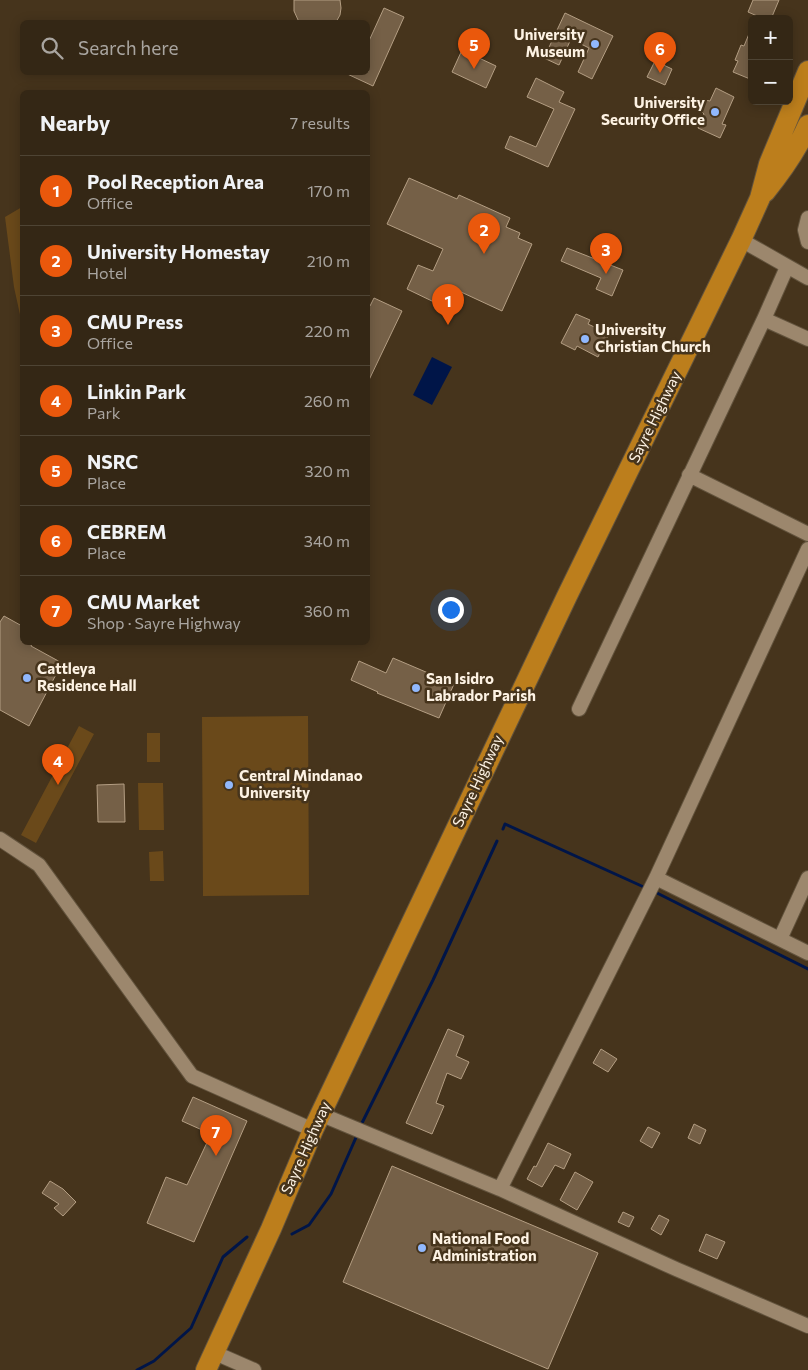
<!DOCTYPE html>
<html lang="en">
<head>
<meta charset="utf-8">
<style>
  :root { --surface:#342715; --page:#3f3322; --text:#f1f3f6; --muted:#a9a5a0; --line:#4e4434; --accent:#ea580c }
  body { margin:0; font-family:Commissioner,sans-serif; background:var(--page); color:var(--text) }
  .controls { position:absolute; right:15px; top:15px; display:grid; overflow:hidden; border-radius:8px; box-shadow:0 2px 12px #0003 }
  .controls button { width:45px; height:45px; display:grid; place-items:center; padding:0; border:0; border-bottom:1px solid var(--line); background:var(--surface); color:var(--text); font:25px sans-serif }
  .you { position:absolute; left:450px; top:609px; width:18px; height:18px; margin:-12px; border:4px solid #fff; border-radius:50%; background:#1a73e8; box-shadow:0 0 0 8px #1a73e833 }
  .badge { display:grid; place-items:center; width:32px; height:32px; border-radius:50%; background:var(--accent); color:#fff; font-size:16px; font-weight:700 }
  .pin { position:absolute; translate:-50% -41px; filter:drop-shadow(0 1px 2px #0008) }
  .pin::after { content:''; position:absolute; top:26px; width:18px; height:15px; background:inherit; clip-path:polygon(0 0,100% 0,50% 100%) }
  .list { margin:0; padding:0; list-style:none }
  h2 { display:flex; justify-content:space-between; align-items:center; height:65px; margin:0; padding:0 20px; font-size:21px }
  h2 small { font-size:16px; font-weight:400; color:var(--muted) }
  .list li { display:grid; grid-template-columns:32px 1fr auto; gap:15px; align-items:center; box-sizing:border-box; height:70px; padding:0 20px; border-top:1px solid var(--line) }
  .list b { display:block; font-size:19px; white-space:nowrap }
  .list p { margin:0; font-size:16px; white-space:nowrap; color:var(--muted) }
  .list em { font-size:16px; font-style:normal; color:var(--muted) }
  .icon { flex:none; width:28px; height:28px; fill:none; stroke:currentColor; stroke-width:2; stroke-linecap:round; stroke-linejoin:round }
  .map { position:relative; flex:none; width:808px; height:1370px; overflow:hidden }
  .search { position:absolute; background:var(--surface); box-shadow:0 2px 12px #0003; left:20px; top:20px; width:350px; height:55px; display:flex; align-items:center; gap:12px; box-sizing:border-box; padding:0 18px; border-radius:8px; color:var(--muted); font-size:19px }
  .panel { position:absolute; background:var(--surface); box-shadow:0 2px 12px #0003; left:20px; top:90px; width:350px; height:555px; border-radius:8px }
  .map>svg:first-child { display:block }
  .green { fill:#6a491a }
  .water { fill:#001548 }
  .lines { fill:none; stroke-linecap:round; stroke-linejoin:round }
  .stream { stroke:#001548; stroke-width:3 }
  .building { fill:#756047; stroke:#b49e83 }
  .minor-casing { stroke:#62533d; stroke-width:16 }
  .highway-casing { stroke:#62533d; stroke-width:22 }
  .minor { stroke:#9c876d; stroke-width:14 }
  .highway { stroke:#bc7e1c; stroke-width:20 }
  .poi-dot { fill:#91b8fd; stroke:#46341c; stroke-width:2 }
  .labels { text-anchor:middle; stroke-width:5; stroke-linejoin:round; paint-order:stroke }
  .poi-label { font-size:15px; font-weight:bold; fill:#fdf2e3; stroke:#46341c; text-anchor:start }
  .street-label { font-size:15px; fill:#fdf2e3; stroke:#46341c }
</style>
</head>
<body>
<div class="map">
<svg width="808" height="1370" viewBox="0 0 808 1370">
  <rect width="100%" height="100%" fill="#46341c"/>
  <path class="green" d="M22,207V324L14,287L5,217Z
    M308,716L309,895L203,896L202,717Z
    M79,726L94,734L36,843L21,835Z
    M147,733H160V762H147Z
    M138,783H163L164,830H139Z
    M163,851L164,881H150L149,852Z"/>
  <path class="water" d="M432,357L452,367L432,405L413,395Z"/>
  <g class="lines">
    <path class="stream" d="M503,829L505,824L646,888
      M657,893L808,969
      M360,1127L433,980L497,841
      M292,1234L309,1225L331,1194L358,1133
      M137,1370L154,1361L191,1328L223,1257L247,1237"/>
  </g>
  <path class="building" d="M294,0H340L341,8L340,15L336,22H299L294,11Z
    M753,0H779L771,19H764L748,12Z
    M384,8L404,17L373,86L343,72H368V43Z
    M565,13L613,36L592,79L578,72L589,48L571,39L559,65L544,58Z
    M751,29L752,74L750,79L733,72L738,61L735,60L741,45L744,46Z
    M462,50L496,66L486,88L452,72Z
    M655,61L672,69L665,85L647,77Z
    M536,78L564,92L559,102L575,109L548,167L505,148L510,136L536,147L554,109L527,97Z
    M716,88L734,97L722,124L726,125L720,138L698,128L704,114L700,110L705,100L710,101Z
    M409,178L457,199L459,195L510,218L506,227L520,233L518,238L532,244L502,311L461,292L459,297L440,289L434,302L407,289L418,265L433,271L443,249L387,224Z
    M567,248L623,270L612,296L596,289L601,278L561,261Z
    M374,298L402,311L368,382V305L370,306Z
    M576,314L590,320L588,324L609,334L598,357L577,346L575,350L561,343Z
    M4,616L22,626V642H33L31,646L62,663L29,726L0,710V622Z
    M393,658L454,684L439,718L377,693L378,692L351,680L359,661L386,673Z
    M124,784L125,822H98L97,785Z
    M448,1029L464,1036L456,1056L469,1062L461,1079L447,1073L436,1103L444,1106L432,1134L406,1123Z
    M601,1049L617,1059L608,1072L593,1063Z
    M193,1097L247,1121L194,1242L147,1223L166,1177L187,1185L211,1134L182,1121Z
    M694,1124L706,1130L700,1144L688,1138Z
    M648,1127L660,1133L652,1148L640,1141Z
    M548,1143L571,1154L564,1169L555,1165L542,1187L527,1179L534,1166L536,1167Z
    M392,1166L598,1253L548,1369L343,1282Z
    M575,1172L593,1182L577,1210L560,1200Z
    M50,1181L63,1189L76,1202L63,1216L54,1208L59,1204L42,1193Z
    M623,1212L634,1217L629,1227L618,1222Z
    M659,1215L669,1220L661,1235L651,1229Z
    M706,1234L725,1242L717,1259L699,1251Z"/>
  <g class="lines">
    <defs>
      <path id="minor" d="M808,218L805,230L808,242
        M741,240L808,278
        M787,267L764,319L808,339
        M689,475L808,534
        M579,709L764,319
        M0,839L39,865L192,1076L313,1130
        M656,878L808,953
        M780,939L808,878
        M320,1114L500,1189L676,1269L808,1326
        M500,1189L656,878L808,549
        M215,1353L254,1370"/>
      <path id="highway" d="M765,192C782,171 797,150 808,125
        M206,1370L271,1229L313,1130L567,596L741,240L760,198L769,164L808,71"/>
    </defs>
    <use href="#minor" class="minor-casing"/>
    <use href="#highway" class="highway-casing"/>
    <use href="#minor" class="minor"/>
    <use href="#highway" class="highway"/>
  </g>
  <g class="poi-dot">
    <circle cx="595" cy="44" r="5"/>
    <circle cx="715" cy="112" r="5"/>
    <circle cx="585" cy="339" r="5"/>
    <circle cx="27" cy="678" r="5"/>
    <circle cx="416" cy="688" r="5"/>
    <circle cx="229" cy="785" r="5"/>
    <circle cx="422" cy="1248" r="5"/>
  </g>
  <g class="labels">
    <g class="poi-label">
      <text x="585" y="40" text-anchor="end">University<tspan x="585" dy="17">Museum</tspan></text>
      <text x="705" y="108" text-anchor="end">University<tspan x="705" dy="17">Security Office</tspan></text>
      <text x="595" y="335">University<tspan x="595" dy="17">Christian Church</tspan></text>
      <text x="37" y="674">Cattleya<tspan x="37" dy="17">Residence Hall</tspan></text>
      <text x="426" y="684">San Isidro<tspan x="426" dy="17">Labrador Parish</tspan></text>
      <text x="239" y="781">Central Mindanao<tspan x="239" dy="17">University</tspan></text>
      <text x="432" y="1244">National Food<tspan x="432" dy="17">Administration</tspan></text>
    </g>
    <g class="street-label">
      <text transform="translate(655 417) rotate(-64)" y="5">Sayre Highway</text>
      <text transform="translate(478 781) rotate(-65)" y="5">Sayre Highway</text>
      <text transform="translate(306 1148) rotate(-66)" y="5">Sayre Highway</text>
    </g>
  </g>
</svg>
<div class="controls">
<button>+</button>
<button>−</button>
</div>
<div class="you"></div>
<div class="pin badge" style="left:448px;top:325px">1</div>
<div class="pin badge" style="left:484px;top:254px">2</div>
<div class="pin badge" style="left:606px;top:274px">3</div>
<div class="pin badge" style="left:58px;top:785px">4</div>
<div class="pin badge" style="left:474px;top:69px">5</div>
<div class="pin badge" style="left:660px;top:73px">6</div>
<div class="pin badge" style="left:216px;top:1156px">7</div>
<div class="search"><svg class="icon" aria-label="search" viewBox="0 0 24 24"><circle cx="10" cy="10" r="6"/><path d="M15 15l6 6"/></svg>Search here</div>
<section class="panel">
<h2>Nearby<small>7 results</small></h2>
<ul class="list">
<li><span class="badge">1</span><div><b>Pool Reception Area</b><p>Office</p></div><em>170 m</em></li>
<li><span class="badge">2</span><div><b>University Homestay</b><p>Hotel</p></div><em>210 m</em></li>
<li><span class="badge">3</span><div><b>CMU Press</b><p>Office</p></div><em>220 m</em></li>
<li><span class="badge">4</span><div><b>Linkin Park</b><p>Park</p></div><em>260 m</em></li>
<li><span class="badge">5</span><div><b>NSRC</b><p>Place</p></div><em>320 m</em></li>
<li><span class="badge">6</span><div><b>CEBREM</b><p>Place</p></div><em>340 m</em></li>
<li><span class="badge">7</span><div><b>CMU Market</b><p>Shop · Sayre Highway</p></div><em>360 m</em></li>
</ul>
</section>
</div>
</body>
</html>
